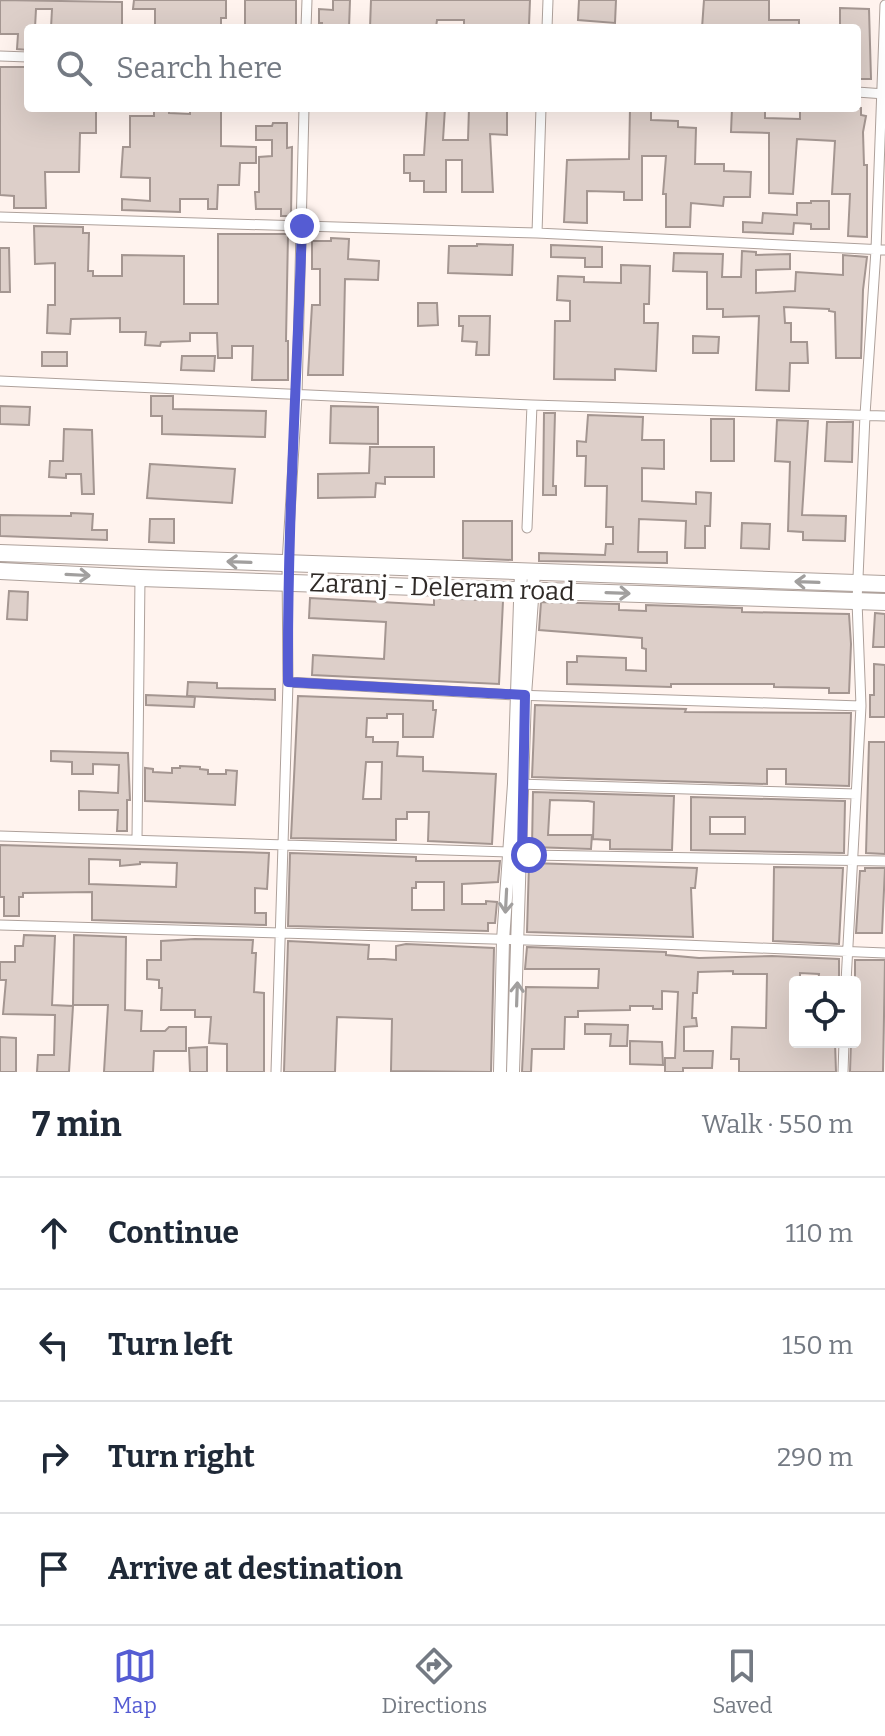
<!DOCTYPE html>
<html lang="en">
<head>
<meta charset="utf-8">
<style>
  :root { --surface:#fff; --page:#f6f6f7; --text:#1f2937; --muted:#747a83; --line:#e0e1e3; --accent:#555cd3 }
  body { margin:0; font-family:Bitter,serif; background:var(--page); color:var(--text) }
  .controls { position:absolute; right:24px; bottom:24px; display:grid; overflow:hidden; border-radius:8px; box-shadow:0 8px 32px #0002 }
  .controls button { width:72px; height:72px; display:grid; place-items:center; padding:0; border:0; border-bottom:2px solid var(--line); background:var(--surface); color:var(--text); font:40px sans-serif }
  .stop { position:absolute; width:24px; height:24px; margin:-18px; border:6px solid #555cd3; border-radius:50%; background:#fff }
  .stop.end { background:#555cd3; border-color:#fff; box-shadow:0 2px 8px #0008 }
  .list { margin:0; padding:0; list-style:none }
  h2 { display:flex; justify-content:space-between; align-items:center; height:104px; margin:0; padding:0 32px; font-size:34px }
  h2 small { font-size:26px; font-weight:400; color:var(--muted) }
  .list li { display:grid; grid-template-columns:52px 1fr auto; gap:24px; align-items:center; box-sizing:border-box; height:112px; padding:0 32px; border-top:2px solid var(--line) }
  .list b { display:block; font-size:30px; white-space:nowrap }
  .list em { font-size:26px; font-style:normal; color:var(--muted) }
  .icon { flex:none; width:44px; height:44px; fill:none; stroke:currentColor; stroke-width:2; stroke-linecap:round; stroke-linejoin:round }
  .map { position:relative; flex:none; width:885px; height:1072px; overflow:hidden }
  .search { position:absolute; background:var(--surface); box-shadow:0 8px 32px #0002; left:24px; right:24px; top:24px; height:88px; display:flex; align-items:center; gap:20px; box-sizing:border-box; padding:0 28px; border-radius:8px; color:var(--muted); font-size:30px }
  .sheet { height:552px; background:var(--surface) }
  nav { display:flex; justify-content:space-around; align-items:center; box-sizing:border-box; height:112px; border-top:2px solid var(--line); background:var(--surface); font-size:22px; color:var(--muted) }
  nav a { display:grid; justify-items:center; gap:4px }
  nav .on { color:var(--accent) }
  .map>svg:first-child { display:block }
  .building { fill:#ddcfc9; stroke:#a49691; stroke-width:2; fill-rule:evenodd }
  .lines { fill:none; stroke-linecap:round; stroke-linejoin:round }
  .street-casing { stroke:#aea19b; stroke-width:11 }
  .secondary-casing { stroke:#aea19b; stroke-width:14 }
  .highway-casing { stroke:#aea19b; stroke-width:18 }
  .street { stroke:#fff; stroke-width:9 }
  .secondary { stroke:#fff; stroke-width:12 }
  .highway { stroke:#fff; stroke-width:16 }
  .oneway { stroke:#a19f9e }
  .route { stroke:#555cd3; stroke-width:10 }
  .labels { text-anchor:middle; stroke-width:7; stroke-linejoin:round; paint-order:stroke }
  .street-label { font-size:26px; fill:#2f2a27; stroke:#fff }
</style>
</head>
<body>
<div class="map">
<svg width="885" height="1072" viewBox="0 0 885 1072">
  <rect width="100%" height="100%" fill="#fff3ee"/>
  <path class="building" d="M0,0L122,2V28H51L52,9H36L35,28H28V50L17,49L18,34H0Z
    M134,0H226V18H221V28H155V9H133Z
    M245,0H296V28H285V25L245,28Z
    M333,0H350L349,28H322V23H319V9L333,10Z
    M371,0H530L529,25H494V28H464V20H437L436,28H370Z
    M579,0H616L615,23L578,20Z
    M704,0H769V20H799V28H702Z
    M840,8L869,9L871,79H857V28H840Z
    M0,67H28V108H96V133H80L79,172H45L46,208H14V196L0,195Z
    M154,108H169V113L190,114V108L221,110V146L256,147V163H240L239,185H218L217,209H208V199H180V212L122,210V199L150,201V178L121,177L123,147H130V116H154Z
    M427,108H445L443,140H468L469,108H507V135L490,134L493,192H462V160H446V192H424V181H410V173H404V155H424Z
    M630,108H651V120L678,121V127L696,128L695,164H724V171L751,172L750,197H724L723,206L691,203L690,227H666V194H663L666,156H642V200H624V192L587,191V223L564,222L567,160L629,159Z
    M732,108H765V118L800,119V108H861V115L866,116L863,132L864,165H867V237L848,236L850,194H832L835,141L797,139L793,194L769,193V133L731,132Z
    M273,123H287V148L292,147L291,216H281V209H256L255,192H259V157L272,156V140H256V126H272Z
    M811,201H829V229H811V224L794,223L793,234L743,232V222L762,223L763,213L797,215V203H811Z
    M34,226L83,227V233H89L88,271H93V276H122V255L184,256V304H218V234H288L286,341H288V380H252L253,346H232V358H218L217,333H190V341L161,342L160,346L145,345L146,332H120V318L71,319L70,334L47,333L48,305H55V263L35,264Z
    M331,238L349,239L348,259L379,261L378,280L345,279L343,375H308L312,305H320V269H312V241H331Z
    M477,244L513,245L512,275L448,273L449,246H477Z
    M551,245L602,247V267H585V258L551,257Z
    M0,248H9L10,292H0Z
    M742,251L756,252V255L790,254V269L756,270V293L795,291L796,272L843,275V255L867,257L863,290L861,358H836L835,312L829,311V309L784,307L785,323H791V342H807L808,363H790L789,391L756,390L759,316L723,317V309H707V272L673,271L674,253L723,254L722,277H741Z
    M621,265L650,266L649,304H644V323H658L656,371L615,369V380L554,379L555,321H570V301L557,300L558,276L584,277V282L621,283Z
    M418,303H437L438,325L418,326Z
    M459,316H490L489,355H476L477,342L462,341L463,326H459Z
    M693,336L719,337L718,353H693Z
    M42,352H67V366H42Z
    M182,356H215L214,371L181,370Z
    M151,396H173V409L266,411L265,437L162,434V416H151Z
    M0,406L30,407L29,425L0,424Z
    M331,406L378,407V444L330,443Z
    M544,413H555L553,486H556V495H543Z
    M588,415L643,417L642,440H664V469L642,468V501L696,504V492L711,493L710,526H705V548H685L686,521L639,519L638,552H667V563L539,561V553L605,555L606,544H613V527H606L607,486H585L586,456H577V441L586,442Z
    M711,419H734V461H711Z
    M777,420L808,421L802,515L846,516L845,541L803,540V532L788,531L790,462L775,461Z
    M827,422H853L852,462L825,461Z
    M64,429L92,430L94,494H82L81,474H66V478L49,477L50,461H63Z
    M370,447H434V477H385V484L376,483L375,497L318,498V474L369,473Z
    M150,464L235,469L232,503L147,498Z
    M71,513L93,514L92,530H107V540L0,536V515L71,516Z
    M150,519H174V543L149,542Z
    M463,521H512V560L463,558Z
    M742,523L770,524L769,549L741,548Z
    M9,591L28,592L27,620L7,619Z
    M310,598L434,605V598L503,601L499,684L312,675L313,655L384,659L386,622L309,618Z
    M541,602L619,604V610L646,611V605L742,608V612L849,614L851,644L849,693H829V688L774,687V684H671V687L567,684V662H577V656L626,658V670L646,671V649L642,648V638L539,630Z
    M875,613L885,614V647H873Z
    M874,664L885,665V717H870V695H874Z
    M188,682L217,683V688L275,689V700L187,696Z
    M146,695L195,697L194,707L146,705Z
    M298,696L433,701V710H436L433,737H403V714H387V718H367L366,737H373V742H398L397,756L423,757V771L496,774L492,844L428,841L429,812H407V819H396V840L291,838ZM366,762H382L381,799H363Z
    M535,705L686,709L685,712L851,713L849,786L786,784V769H767V784L532,777Z
    M869,742H885V854L866,853Z
    M51,751L128,753L130,800H127V831H117L118,810H79V791L118,793L119,765L93,764V774H72V762L51,761Z
    M180,766L200,767V769L208,770V774H226V770L237,771L235,805L145,801V768L153,769V772L172,773V768H180Z
    M533,792L674,796L672,850L610,849V840L593,839L594,802L588,801L550,800L548,835H592L591,849L532,847Z
    M691,797L845,801L844,853L691,850ZM710,817H745V834H710Z
    M0,845L269,853L267,889L255,888V913H266V925L92,920V892L23,893V897H19V916H4V897H0ZM89,859L120,860V866L140,864V862L177,863L176,887L89,884Z
    M290,853L416,857V861H500L498,882L462,884V904H486V901L497,902L495,923H488V931L288,926ZM416,882H444V910H412V888H416Z
    M529,863L697,868L695,888H691L693,937L527,932Z
    M774,867L843,868L839,944L773,941Z
    M865,868H885L882,933H856L860,871H865Z
    M24,935L55,936L52,1005L73,1006L69,1072H37L38,1055H54L55,1015L3,1014L6,980H0V962H15V946H23Z
    M74,935L126,937L125,1010L142,1011L141,1031H165L169,1027H186V1051H154L153,1072H104L108,1005H73Z
    M195,939L253,940L252,953H256L254,992L264,993V1072H227V1044L209,1043L211,1017H195V1010H161L162,988H159V980L147,979V960H161V941Z
    M288,941L369,945L368,959H384L396,960V946L406,944L494,948L491,1072L391,1071L392,1019L337,1017L335,1072H284Z
    M527,947L666,952V955L699,958L772,956L839,959V982H818L819,974L800,973V982H795V1042H835L836,1072H739V1059H731L732,1027L766,1028L767,974H733V971L698,972L697,993H693L692,1018H696L697,1026L684,1027V1051H713L712,1068H683V1072H665V1058H675L678,992L662,991V1009H653V1006H630V1010L578,1011V1017H565L564,1049H532L531,1072H522L526,987L598,988L599,969H525Z
    M855,960H885L883,1072H850L851,1042H855Z
    M585,1024L628,1025L627,1046H610L611,1034H585Z
    M0,1037L16,1038V1072H0Z
    M630,1041L662,1042L663,1065L630,1064Z
    M207,1047V1072H190L189,1048Z"/>
  <g class="lines">
    <defs>
      <path id="street" d="M306,28L307,0
        M547,28L548,0
        M0,56L28,57
        M857,92L885,94
        M0,217L537,233L885,250
        M537,233L541,108
        M0,381L532,405L885,416
        M527,528L532,405
        M288,682L515,695L861,706
        M517,784L856,794
        M0,836L509,852L529,855L885,861
        M137,839L140,578
        M0,925L634,943L885,953
        M846,982L861,706L857,601L865,415L876,250L885,5
        M276,1072L288,682L287,564L297,396L304,108
        M843,1072L844,1042"/>
      <path id="secondary" d="M500,1072L503,940L514,784L521,572
        M513,1072L525,695L534,572"/>
      <path id="highway" d="M0,553L885,584
        M0,571L140,578L885,602"/>
    </defs>
    <use href="#street" class="street-casing"/>
    <use href="#secondary" class="secondary-casing"/>
    <use href="#highway" class="highway-casing"/>
    <use href="#street" class="street"/>
    <use href="#secondary" class="secondary"/>
    <use href="#highway" class="highway"/>
  </g>
  <defs><path id="oneway-shaft" d="M-6 0H5M1.5-3L5.5 0L1.5 3" fill="none" stroke-width="1.6" stroke-linecap="round" stroke-linejoin="round" transform="scale(2)"/></defs>
  <g class="oneway">
    <use href="#oneway-shaft" transform="translate(239 562) rotate(-178)"/>
    <use href="#oneway-shaft" transform="translate(78 575) rotate(3)"/>
    <use href="#oneway-shaft" transform="translate(807 582) rotate(-178)"/>
    <use href="#oneway-shaft" transform="translate(618 593) rotate(2)"/>
    <use href="#oneway-shaft" transform="translate(506 901) rotate(93)"/>
    <use href="#oneway-shaft" transform="translate(517 994) rotate(-88)"/>
  </g>
  <g class="lines">
    <path class="route" d="M302,226C297,378 287,530 288,682L525,695L522,854L529,855"/>
  </g>
  <g class="labels">
    <g class="street-label">
      <text transform="translate(442 587) rotate(2)" y="9">Zaranj - Deleram road</text>
    </g>
  </g>
</svg>
<div class="controls">
<button><svg class="icon" aria-label="locate" viewBox="0 0 24 24"><circle cx="12" cy="12" r="6"/><path d="M12 2v4M12 18v4M2 12h4M18 12h4"/></svg></button>
</div>
<div class="stop" style="left:529px;top:855px"></div>
<div class="stop end" style="left:302px;top:226px"></div>
<div class="search"><svg class="icon" aria-label="search" viewBox="0 0 24 24"><circle cx="10" cy="10" r="6"/><path d="M15 15l6 6"/></svg>Search here</div>
</div>
<section class="sheet">
<h2>7 min<small>Walk · 550 m</small></h2>
<ul class="list">
<li><svg class="icon" aria-label="ahead" viewBox="0 0 24 24"><path d="M12 20V5M6 11l6-6 6 6"/></svg><div><b>Continue</b></div><em>110 m</em></li>
<li><svg class="icon" aria-label="left" viewBox="0 0 24 24"><path d="M17 20v-9H6M10 6l-5 5 5 5"/></svg><div><b>Turn left</b></div><em>150 m</em></li>
<li><svg class="icon" aria-label="right" viewBox="0 0 24 24"><path d="M7 20v-9h11M14 6l5 5-5 5"/></svg><div><b>Turn right</b></div><em>290 m</em></li>
<li><svg class="icon" aria-label="arrive" viewBox="0 0 24 24"><path d="M6 21V4h12l-3 4 3 4H6"/></svg><div><b>Arrive at destination</b></div></li>
</ul>
</section>
<nav>
<a class="on"><svg class="icon" aria-label="map" viewBox="0 0 24 24"><path d="M3 6l6-2 6 2 6-2v14l-6 2-6-2-6 2zM9 4v14M15 6v14"/></svg>Map</a>
<a><svg class="icon" aria-label="directions" viewBox="0 0 24 24"><path d="M12 3l9 9-9 9-9-9zM9 14v-3h6M13 9l2 2-2 2"/></svg>Directions</a>
<a><svg class="icon" aria-label="saved" viewBox="0 0 24 24"><path d="M7 4h10v16l-5-4-5 4z"/></svg>Saved</a>
</nav>
</body>
</html>
